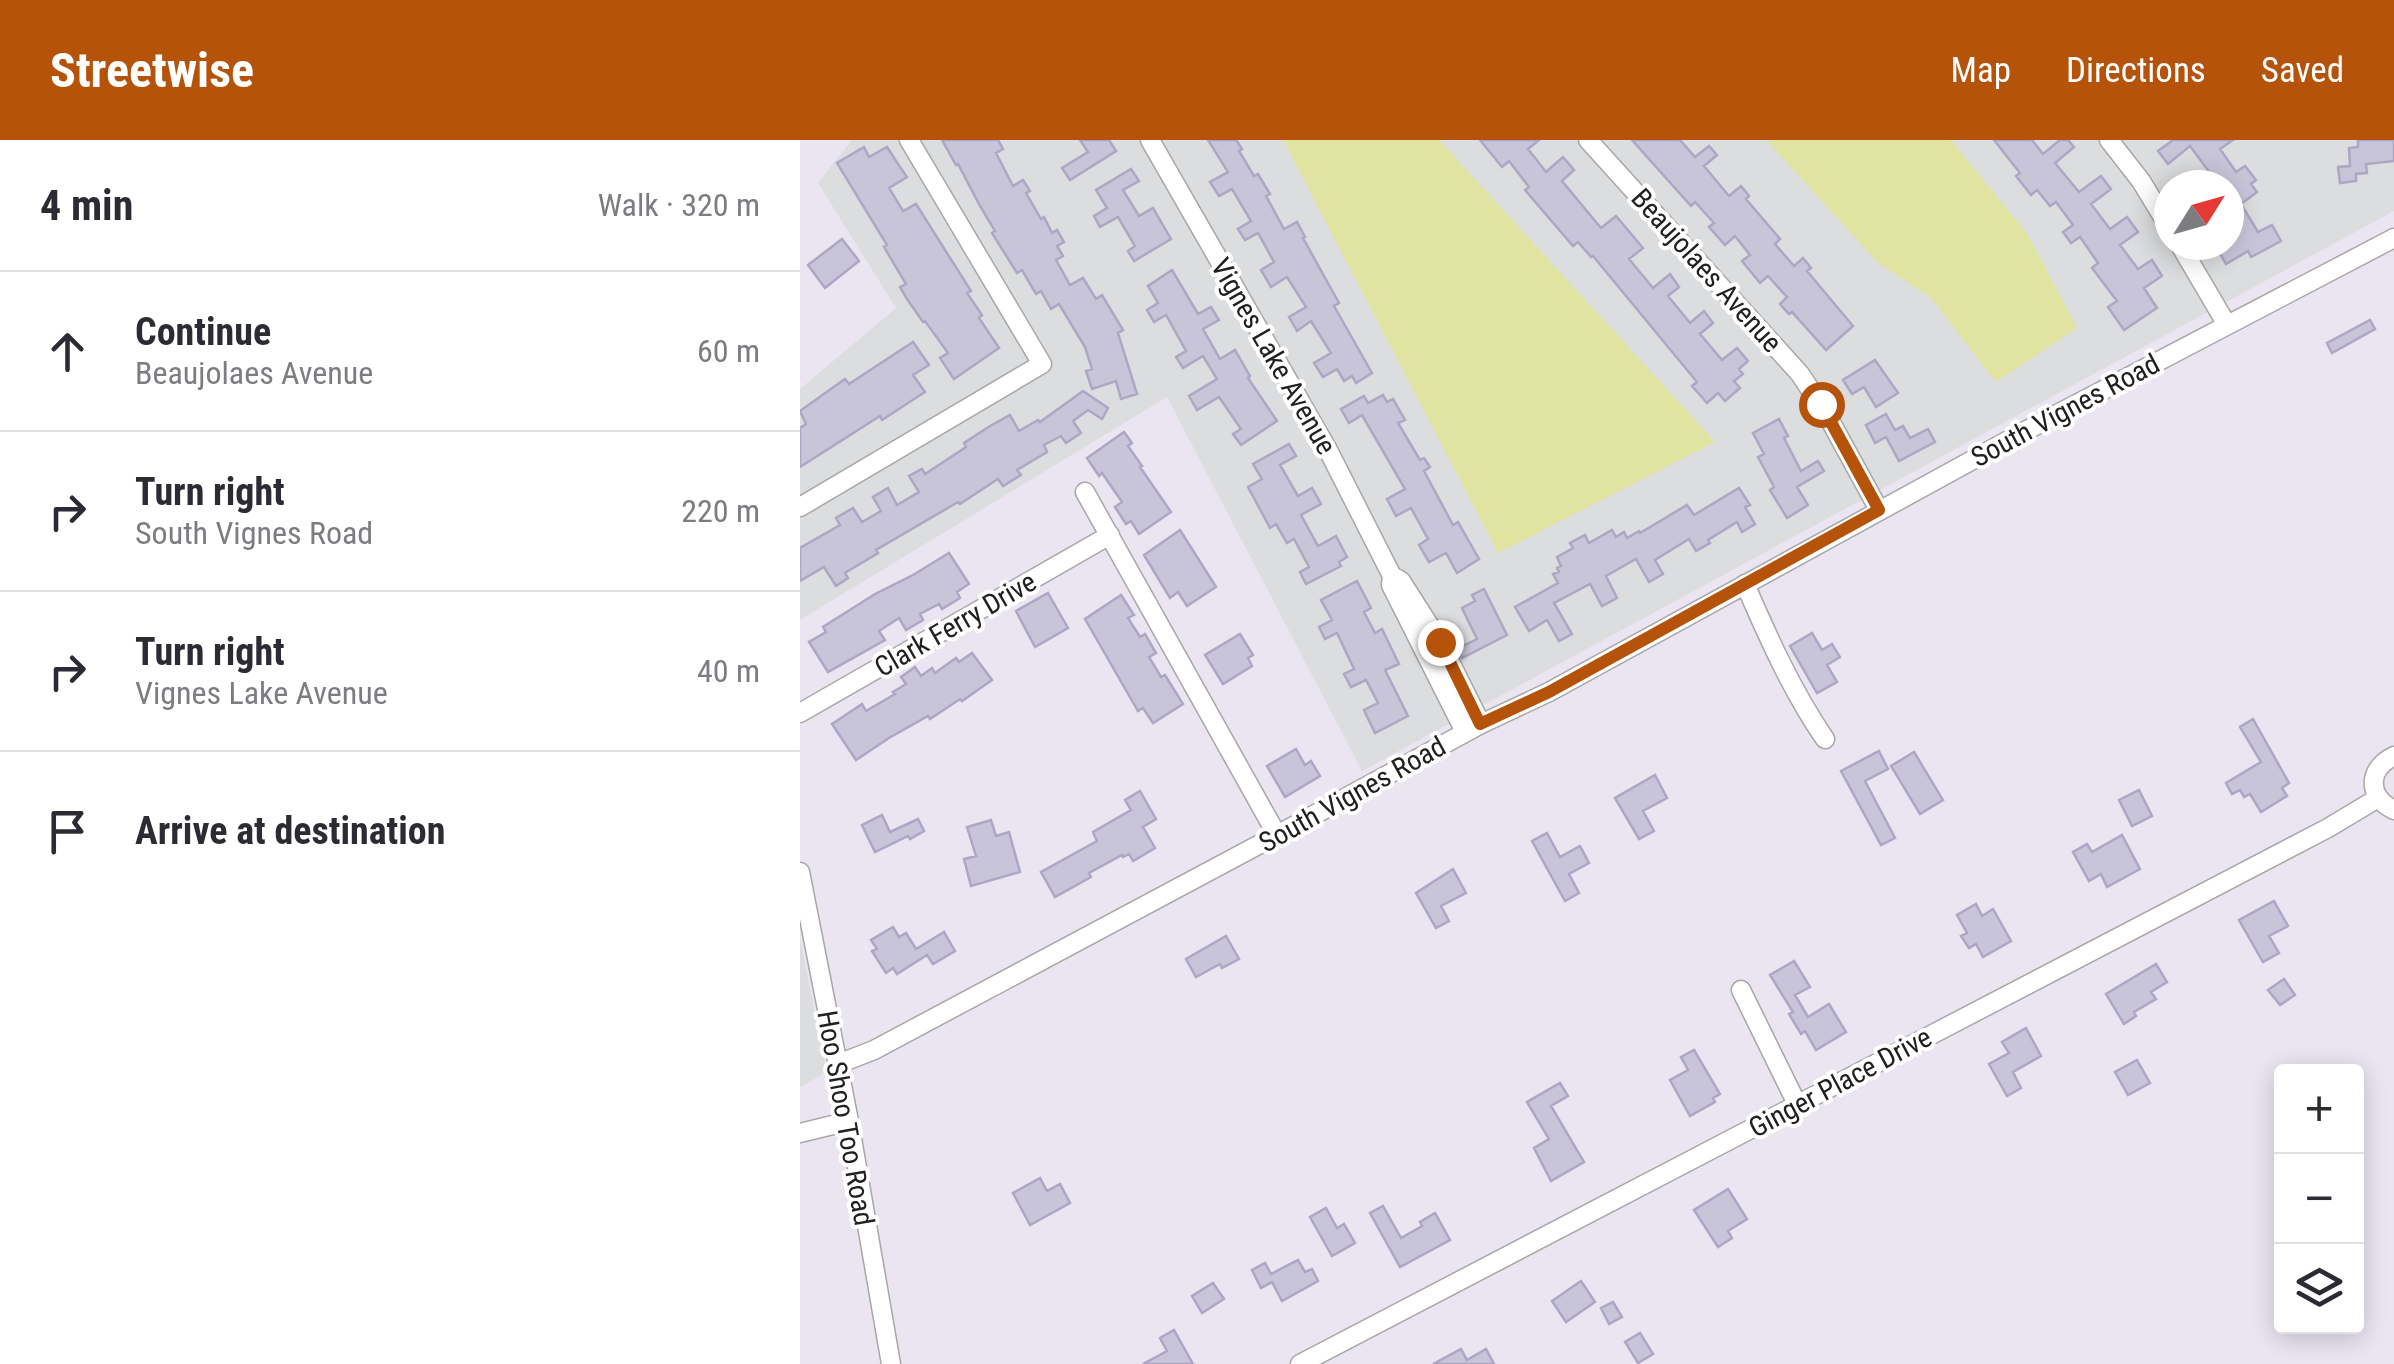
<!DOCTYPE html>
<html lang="en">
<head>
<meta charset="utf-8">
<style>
  :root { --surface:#fff; --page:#f2f2f3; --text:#2b2b33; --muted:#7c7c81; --line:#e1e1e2; --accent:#b45309 }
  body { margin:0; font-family:"Roboto Condensed",sans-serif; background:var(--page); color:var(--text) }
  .controls { position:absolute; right:30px; bottom:30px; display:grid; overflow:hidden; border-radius:10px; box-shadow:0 5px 25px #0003 }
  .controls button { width:90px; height:90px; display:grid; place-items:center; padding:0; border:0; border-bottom:2px solid var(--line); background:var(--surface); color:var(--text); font:50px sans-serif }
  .compass { position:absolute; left:1354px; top:30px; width:90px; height:90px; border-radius:50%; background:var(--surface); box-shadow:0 5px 25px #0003; rotate:53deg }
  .stop { position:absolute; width:30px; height:30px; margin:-22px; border:8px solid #b45309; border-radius:50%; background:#fff }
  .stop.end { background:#b45309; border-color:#fff; box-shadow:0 2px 10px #0008 }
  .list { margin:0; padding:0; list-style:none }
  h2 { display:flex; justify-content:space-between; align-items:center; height:130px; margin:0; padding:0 40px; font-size:42px }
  h2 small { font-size:32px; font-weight:400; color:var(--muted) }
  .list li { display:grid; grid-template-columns:65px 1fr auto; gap:30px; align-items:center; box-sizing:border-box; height:160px; padding:0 40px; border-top:2px solid var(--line) }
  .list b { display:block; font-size:38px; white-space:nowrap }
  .list p { margin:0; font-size:32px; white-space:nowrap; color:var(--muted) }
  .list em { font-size:32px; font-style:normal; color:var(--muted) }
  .icon { flex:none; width:55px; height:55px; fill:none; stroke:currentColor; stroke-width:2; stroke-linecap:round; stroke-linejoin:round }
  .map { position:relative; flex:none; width:1594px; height:1224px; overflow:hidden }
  header { display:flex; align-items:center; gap:60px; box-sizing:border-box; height:140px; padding:0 50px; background:var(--accent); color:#fff }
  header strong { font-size:48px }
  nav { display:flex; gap:55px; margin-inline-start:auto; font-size:35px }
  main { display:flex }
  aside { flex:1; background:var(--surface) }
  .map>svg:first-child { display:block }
  .residential { fill:#dcddde; fill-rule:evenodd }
  .water { fill:#e1e3a1 }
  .building { fill:#c9c5d9; stroke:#ada6c5; stroke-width:2.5 }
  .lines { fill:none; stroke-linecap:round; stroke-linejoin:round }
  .minor-casing { stroke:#a7a7a7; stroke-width:21 }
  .minor { stroke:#fff; stroke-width:18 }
  .route { stroke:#b45309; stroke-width:12 }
  .labels { text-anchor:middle; stroke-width:8; stroke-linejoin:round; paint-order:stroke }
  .street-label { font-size:28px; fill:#202020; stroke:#fff }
</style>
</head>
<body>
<header>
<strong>Streetwise</strong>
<nav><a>Map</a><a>Directions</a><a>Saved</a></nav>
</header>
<main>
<aside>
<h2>4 min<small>Walk · 320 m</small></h2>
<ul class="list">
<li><svg class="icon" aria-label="ahead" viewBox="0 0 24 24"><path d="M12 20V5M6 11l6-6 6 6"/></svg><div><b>Continue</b><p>Beaujolaes Avenue</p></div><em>60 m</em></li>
<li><svg class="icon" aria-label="right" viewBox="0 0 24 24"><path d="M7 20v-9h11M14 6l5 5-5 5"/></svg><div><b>Turn right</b><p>South Vignes Road</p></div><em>220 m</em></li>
<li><svg class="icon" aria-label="right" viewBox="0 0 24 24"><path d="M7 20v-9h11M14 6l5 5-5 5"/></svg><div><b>Turn right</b><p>Vignes Lake Avenue</p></div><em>40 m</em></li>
<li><svg class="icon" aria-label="arrive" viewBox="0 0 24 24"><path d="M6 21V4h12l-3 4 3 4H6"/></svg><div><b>Arrive at destination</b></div></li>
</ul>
</aside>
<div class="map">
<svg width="1594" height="1224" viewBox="0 0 1594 1224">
  <rect width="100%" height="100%" fill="#ebe5f1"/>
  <path class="residential" d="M52,0H1594V71L562,631L367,257L0,480V249L96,168L18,43ZM1369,45H1429V105H1369Z
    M0,799L27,932L0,947Z"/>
  <path class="water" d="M483,0H639L915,302L698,413Z
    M971,0H1151L1228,95L1277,188L1196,242L1131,158L1077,122L968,2Z"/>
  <path class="building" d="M142,0H198L203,9L196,13L213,46L223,40L230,51L226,53L241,79L244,77L252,93L257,90L264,102L257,106L263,116L256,120L270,145L283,138L296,159L302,155L323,190L318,193L337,254L321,259L316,241L292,249L286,231L292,229L285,207L259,164L251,169L241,151L236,154L222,130L217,133L192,93L195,91L180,66L158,24L156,25Z
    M280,0H309L316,11L270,40L262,28L288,12Z
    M408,0H436L442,9L439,11L454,36L458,34L470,54L466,56L484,89L497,82L505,97L503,98L539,163L534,166L572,233L556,243L552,236L544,241L537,229L523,237L514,223L531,213L511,181L497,191L489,177L506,167L487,137L471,147L461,130L474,122L458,93L445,100L438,89L451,81L432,49L419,56L410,42L428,32Z
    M680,0H739L728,9L746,32L763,17L774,30L762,41L801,88L816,76L843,108L829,119L853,148L870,134L879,147L868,156L890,183L904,171L913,183L900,194L922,220L937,208L948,221L939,229L943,234L934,241L940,248L925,261L918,253L907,263L892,246L897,242L793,116L791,117L778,102L773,106L725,50L729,47L709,21L702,27Z
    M832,0H880L895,17L909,6L917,15L904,26L929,56L941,46L949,56L946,59L980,99L975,104L994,126L1003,118L1011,128L1007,131L1053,186L1026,210L992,172L989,174L980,164L987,157L968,136L960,143L942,121L950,115L935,96L925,105L909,87L914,83L895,62L891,66Z
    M1194,0H1232L1243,14L1260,0H1268L1274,7L1255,23L1279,52L1301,36L1311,49L1291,64L1310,89L1327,77L1338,92L1320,105L1338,129L1352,120L1362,136L1344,148L1357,168L1324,190L1308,167L1317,161L1292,128L1298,123L1280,97L1271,103L1263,92L1273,85L1256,62L1250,66L1237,50L1231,55L1216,36L1220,33Z
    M1373,0H1433L1420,9L1436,32L1445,26L1456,40L1451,44L1457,52L1441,64L1458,92L1472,85L1481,101L1451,117L1448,111L1426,124L1415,105H1429V81L1435,78L1429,70V45H1402L1413,37L1390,6L1368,24L1358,11Z
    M1558,0H1594V21L1566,24L1567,33L1556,34V41L1540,43L1538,27L1550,26L1549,8L1558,7Z
    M64,7L69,17L87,7L98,24L107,37L89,48L103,71L116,64L171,151L167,153L182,175L179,178L199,208L154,239L140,218L148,213L125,181L123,182L107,159L100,147L106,144L84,107L87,105L37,23Z
    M331,29L339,41L323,50L339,76L353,68L371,99L334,121L328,111L335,106L318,77L300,87L294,76L307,68L296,50Z
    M42,99L59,121L25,148L8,125Z
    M372,130L398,174L411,167L419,180L403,189L420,219L435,210L450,236L448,238L477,281L441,305L433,294L441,289L419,257L397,270L389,256L417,239L403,216L383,228L376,217L386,211L366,175L354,182L347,170L358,163L348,146Z
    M1570,180L1575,189L1532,213L1527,203Z
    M113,202L129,225L113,235L125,252L82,280L80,276L0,327V288L6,284L0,271L45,239L49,244Z
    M1075,220L1098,253L1076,267L1064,247L1052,254L1043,240Z
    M283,251L308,268L302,279L288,270L273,281L281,293L266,303L261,296L244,305L247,312L217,330L221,335L203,346L198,339L160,364L158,362L76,410L78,413L45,433L48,438L36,446L24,427L0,441V408L40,385L36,378L53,368L62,382L81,371L73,357L88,348L97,365L119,352L109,336L122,329L125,334L166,307L164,303L190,286L210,275L219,291L238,280L240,282Z
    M583,255L587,262L593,259L605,280L598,283L620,320L624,318L630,327L624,331L653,385L658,382L679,419L657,433L646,413L629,422L619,405L628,399L611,368L596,376L587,359L605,349L562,275L549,283L541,269L564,256L568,263Z
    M1086,274L1095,290L1103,286L1110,298L1128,289L1135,302L1099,321L1086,297L1075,303L1066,285Z
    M979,279L988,296L984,298L1001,331L1018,321L1024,331L997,347L1008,365L987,378L970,350L974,347L958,317L964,314L953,293Z
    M324,292L332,303L328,306L342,326L340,327L371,372L339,394L331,381L326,384L315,367L322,362L302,333L299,336L287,318Z
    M489,304L496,316L480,325L498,356L512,348L521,364L501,375L518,406L536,396L547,417L539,422L541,426L506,444L500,432L509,427L494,399L487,403L476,384L470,388L448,347L462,339L453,324Z
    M939,348L950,365L945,367L955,384L942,392L937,382L908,400L910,403L896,411L889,399L855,420L863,434L849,442L836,419L806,436L817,458L802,466L790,444L754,463L772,494L759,501L747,480L729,491L715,467L758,443L753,434L759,432L757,428L761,426L757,417L773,408L770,403L785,395L789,403L812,390L816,397L824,392L827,398L839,391L840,393L887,365L894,375Z
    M380,390L416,447L387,466L378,452L370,458L344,415Z
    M149,413L169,444L157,452L160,458L142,469L139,464L120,474L123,480L106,490L99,478L79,491L85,500L28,532L9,502L26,492L23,487L75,454L113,435Z
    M557,441L571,468L564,472L575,493L582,489L599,524L585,530L608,576L575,593L564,570L578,563L566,540L551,547L544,534L554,529L537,493L525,499L519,487L532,480L521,460Z
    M684,449L707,495L662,518L657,509L677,499L662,468L675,461L672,455Z
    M248,453L268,488L235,507L216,471Z
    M321,455L334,475L328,478L340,497L345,494L356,513L349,517L361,537L365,535L383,564L353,583L343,568L338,571L285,479Z
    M1012,493L1022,510L1032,504L1040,517L1027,525L1037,542L1017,553L990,506Z
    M440,494L453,515L448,518L452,526L423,544L405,515Z
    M172,513L192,540L162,561L160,559L130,579L128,576L89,598L56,620L32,584L62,564L66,571L95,554L93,552L106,544L101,537L115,527L121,536L132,528L135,533L156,518L159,522Z
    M1453,579L1489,643L1482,648L1487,656L1461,672L1450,654L1444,657L1440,650L1432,654L1426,643L1461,622L1440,587Z
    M496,609L505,625L511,621L520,636L485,657L467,626Z
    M1079,611L1088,629L1065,641L1095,698L1081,705L1041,631Z
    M1114,612L1143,660L1120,674L1091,626Z
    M855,635L867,658L843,671L854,691L839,699L815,658Z
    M1339,650L1352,676L1332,686L1319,660Z
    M340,651L356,679L343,687L355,708L333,721L329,714L323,717L322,715L289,733L291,737L255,757L241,732L297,701L293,692L331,670L325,660Z
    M82,675L90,692L118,679L124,691L110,699L108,696L75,712L62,685Z
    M191,680L196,696L209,692L220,732L171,746L164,719L176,716L167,687Z
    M747,693L760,717L780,706L789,723L769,734L779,753L765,761L732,701Z
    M1322,695L1340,729L1307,747L1301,734L1289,741L1273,712L1287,704L1292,712Z
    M653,729L666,753L641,766L649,781L636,788L616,753Z
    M1474,761L1488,786L1469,796L1479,813L1463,822L1439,780Z
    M1176,764L1182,776L1193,769L1211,801L1183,817L1176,804L1169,808L1161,796L1167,793L1157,775Z
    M93,787L99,797L106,793L116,809L144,792L155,811L133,824L127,815L97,834L93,828L86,833L72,811L77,809L71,800Z
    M426,796L439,819L422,828L420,824L396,837L386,819Z
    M994,821L1010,847L995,855L1008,877L1029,864L1046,892L1016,910L1005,891L1001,894L989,874L993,872L970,835Z
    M1356,824L1367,842L1351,852L1356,859L1334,872L1336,876L1324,884L1306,854Z
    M1484,839L1495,855L1480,865L1468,850Z
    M1226,888L1241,916L1213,932L1221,948L1207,956L1189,924L1209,913L1202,902Z
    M894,910L920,954L913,958L915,962L890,976L870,940L888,930L881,917Z
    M1337,920L1350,943L1328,955L1315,932Z
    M760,943L768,956L751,966L784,1022L751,1041L734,1008L749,999L727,962Z
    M240,1038L247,1051L260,1044L270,1063L230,1085L213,1053Z
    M928,1049L947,1079L928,1091L932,1098L918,1107L894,1070Z
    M583,1066L601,1098L622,1086L620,1082L635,1073L650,1100L600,1127L570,1073Z
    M526,1068L537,1088L544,1084L555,1103L532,1116L510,1077Z
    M498,1120L505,1132L512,1129L518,1141L482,1161L472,1142L461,1148L452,1130L465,1123L471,1134Z
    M781,1141L795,1162L766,1182L752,1161Z
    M413,1143L424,1159L402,1173L392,1156Z
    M813,1162L822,1177L809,1184L801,1168Z
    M374,1190L393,1224H343L367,1211L360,1198Z
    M840,1193L853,1214L838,1223L825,1202Z
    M661,1209L667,1220L686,1209L694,1224H633Z"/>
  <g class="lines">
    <defs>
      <path id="minor" d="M350,0L528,310L592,436L591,445L665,592
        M788,0L1000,234L1027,275L1079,370
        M1309,0L1341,41L1369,87
        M1380,105L1427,185
        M285,352L477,695
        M0,367L242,224L109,0
        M596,438L601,441L640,502L681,584
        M945,444C968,497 992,551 1025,599
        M0,573L310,395
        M1594,616C1567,629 1567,657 1594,670
        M0,732L49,981L91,1224
        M941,850L997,964
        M38,924L74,910L477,695L681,584L749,552L1229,289L1594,98
        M0,993L49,981
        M500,1224L1528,688L1578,658"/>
    </defs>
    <use href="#minor" class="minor-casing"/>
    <use href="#minor" class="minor"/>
  </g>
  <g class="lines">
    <path class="route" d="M640,502L680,584L749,552L1079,370L1021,264"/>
  </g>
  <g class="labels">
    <g class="street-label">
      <text transform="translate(907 130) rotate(48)" y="10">Beaujolaes Avenue</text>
      <text transform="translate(474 216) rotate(60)" y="10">Vignes Lake Avenue</text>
      <text transform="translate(1265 270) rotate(-28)" y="10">South Vignes Road</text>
      <text transform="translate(155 484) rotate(-30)" y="10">Clark Ferry Drive</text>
      <text transform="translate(552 654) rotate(-29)" y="10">South Vignes Road</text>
      <text transform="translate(1040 942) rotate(-28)" y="10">Ginger Place Drive</text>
      <text transform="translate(46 978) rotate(80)" y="10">Hoo Shoo Too Road</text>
    </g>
  </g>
</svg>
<div class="controls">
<button>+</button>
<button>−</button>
<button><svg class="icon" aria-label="layers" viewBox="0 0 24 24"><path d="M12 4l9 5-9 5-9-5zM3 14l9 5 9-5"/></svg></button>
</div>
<svg class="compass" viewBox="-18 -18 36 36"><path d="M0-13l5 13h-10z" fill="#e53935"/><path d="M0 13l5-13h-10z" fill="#7c7c81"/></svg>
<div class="stop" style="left:1021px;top:264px"></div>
<div class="stop end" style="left:640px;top:502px"></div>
</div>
</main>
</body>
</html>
